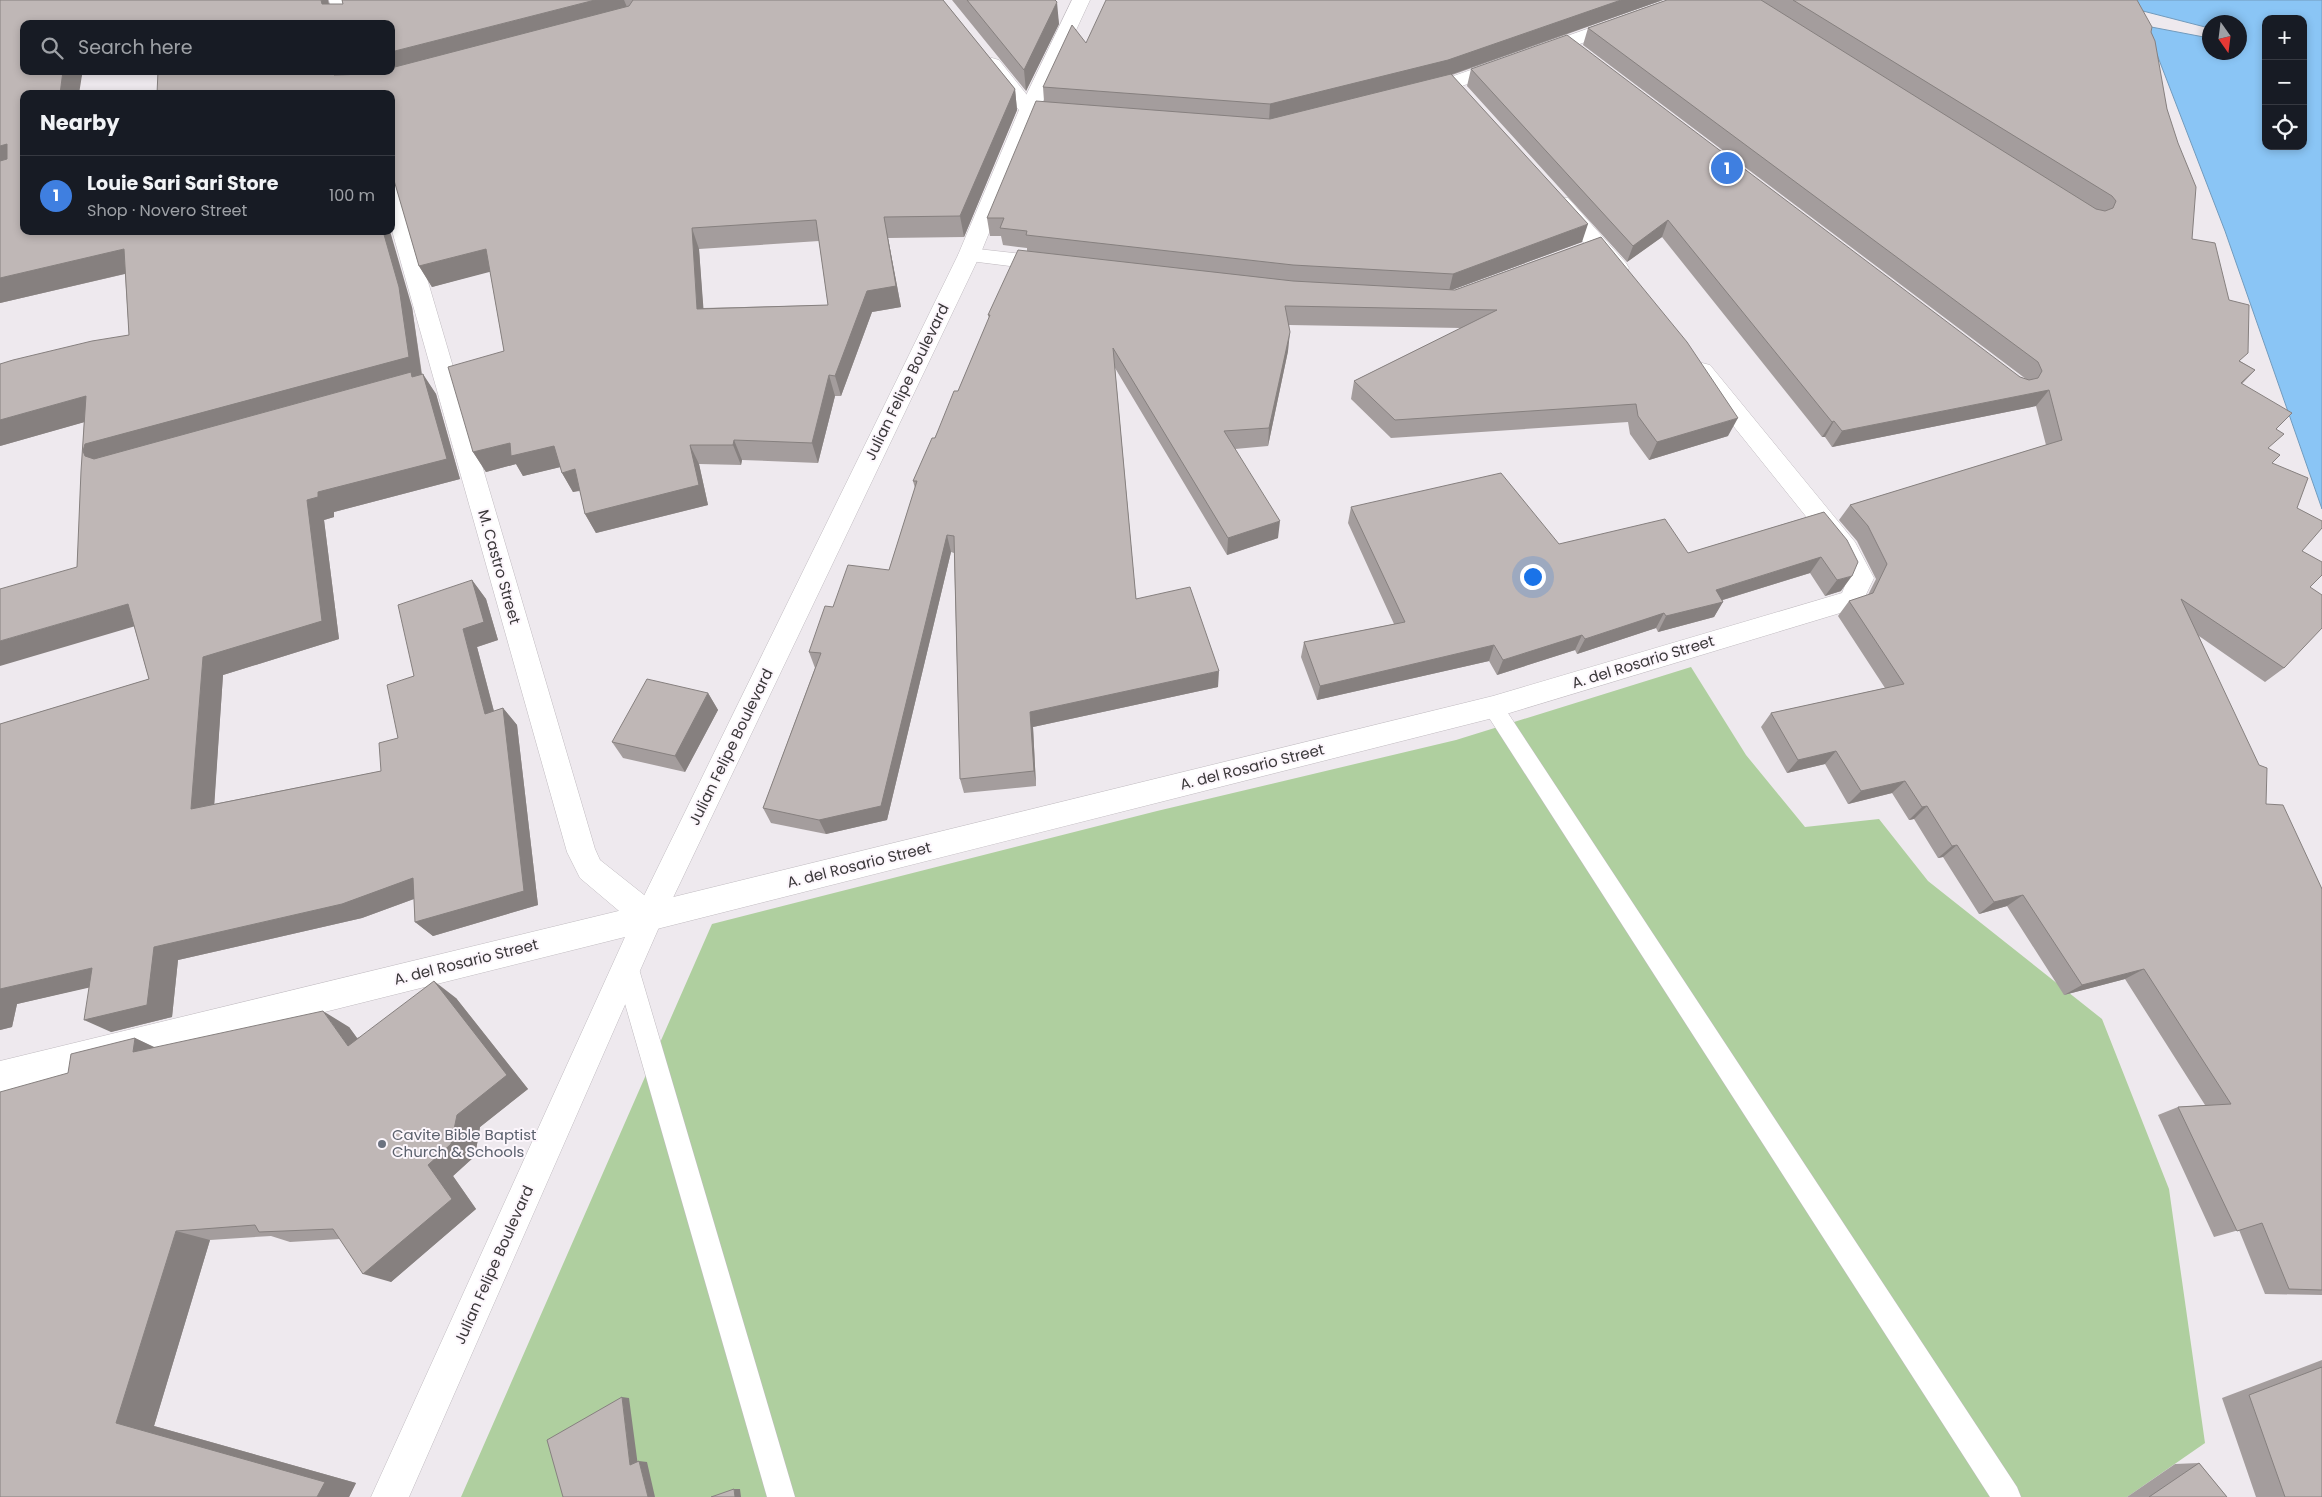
<!DOCTYPE html>
<html lang="en">
<head>
<meta charset="utf-8">
<style>
  :root { --surface:#171b24; --page:#242831; --text:#f1f3f6; --muted:#9ea1a6; --line:#363941; --accent:#b45309 }
  body { margin:0; font-family:Poppins,sans-serif; background:var(--page); color:var(--text) }
  .controls { position:absolute; right:15px; top:15px; display:grid; overflow:hidden; border-radius:10px; box-shadow:0 2px 8px #0003 }
  .controls button { width:45px; height:45px; display:grid; place-items:center; padding:0; border:0; border-bottom:1px solid var(--line); background:var(--surface); color:var(--text); font:25px sans-serif }
  .compass { position:absolute; left:2202px; top:15px; width:45px; height:45px; border-radius:50%; background:var(--surface); box-shadow:0 2px 8px #0003; rotate:166deg }
  .you { position:absolute; left:1532px; top:576px; width:18px; height:18px; margin:-12px; border:4px solid #fff; border-radius:50%; background:#1a73e8; box-shadow:0 0 0 8px #1a73e833 }
  .badge { display:grid; place-items:center; width:32px; height:32px; border-radius:50%; background:var(--accent); color:#fff; font-size:16px; font-weight:700 }
  .pin { position:absolute; translate:-50% -50%; border:2px solid #fff; box-shadow:0 1px 5px #0006 }
  .list { margin:0; padding:0; list-style:none }
  h2 { display:flex; justify-content:space-between; align-items:center; height:65px; margin:0; padding:0 20px; font-size:21px }
  h2 small { font-size:16px; font-weight:400; color:var(--muted) }
  .list li { display:grid; grid-template-columns:32px 1fr auto; gap:15px; align-items:center; box-sizing:border-box; height:80px; padding:0 20px; border-top:1px solid var(--line) }
  .list b { display:block; font-size:19px; white-space:nowrap }
  .list p { margin:0; font-size:16px; white-space:nowrap; color:var(--muted) }
  .list em { font-size:16px; font-style:normal; color:var(--muted) }
  .icon { flex:none; width:28px; height:28px; fill:none; stroke:currentColor; stroke-width:2; stroke-linecap:round; stroke-linejoin:round }
  .map { position:relative; flex:none; width:2322px; height:1497px; overflow:hidden }
  .search { position:absolute; background:var(--surface); box-shadow:0 2px 8px #0003; left:20px; top:20px; width:375px; height:55px; display:flex; align-items:center; gap:12px; box-sizing:border-box; padding:0 18px; border-radius:10px; color:var(--muted); font-size:19px }
  .panel { position:absolute; background:var(--surface); box-shadow:0 2px 8px #0003; left:20px; top:90px; width:375px; height:145px; border-radius:10px }
  .map>svg:first-child { display:block }
  .green { fill:#afcf9f }
  .water { fill:#8ac5f5; stroke:#729bbd; fill-rule:evenodd }
  .lines { fill:none; stroke-linecap:round; stroke-linejoin:round }
  .lane-casing { stroke:#c0bbc0; stroke-width:1 }
  .street-casing { stroke:#c0bbc0; stroke-width:1 }
  .secondary-casing { stroke:#c0bbc0; stroke-width:1 }
  .lane { fill:#fff; fill-rule:evenodd }
  .street { fill:#fff; fill-rule:evenodd }
  .secondary { fill:#fff; fill-rule:evenodd }
  .wall { fill:#a49d9d; fill-rule:evenodd }
  .shaded-wall { fill:#86807f }
  .building { fill:#bfb7b6; stroke:#86807f; fill-rule:evenodd }
  .worship-dot { fill:#6b7280; stroke:#fcf6fc; stroke-width:2 }
  .labels { text-anchor:middle; stroke-width:4; stroke-linejoin:round; paint-order:stroke }
  .street-label { font-size:15px; fill:#3b383a; stroke:#fcf6fc }
  .worship-label { font-size:15px; fill:#5b616d; stroke:#fcf6fc; text-anchor:start }
</style>
</head>
<body>
<div class="map">
<svg width="2322" height="1497" viewBox="0 0 2322 1497">
  <rect width="100%" height="100%" fill="#eee9ee"/>
  <path class="green" d="M1691,667L1746,755L1805,827L1879,819L1928,881L2102,1019L2169,1189L2205,1443L2127,1497H461L712,924L1157,811L1456,740Z"/>
  <path class="water" d="M2136,0H2322V509L2225,231L2146,26L2209,38L2210,52H2240V42L2242,40L2240,37V22H2210L2209,28L2139,10ZM2266,19H2303V146H2266Z"/>
  <g class="lines">
    <defs>
      <path id="lane" d="M1493,698L1500,701L2017,1487L2021,1497H1990L1486,713L1483,707L1486,701Z
        M627,958L635,961L639,969L795,1497H767L615,969L619,961Z"/>
      <path id="street" d="M329,0H347L353,24H335Z
        M1669,0H1695L1692,4L1459,87L1422,97L1415,95L1413,91L1415,87L1445,79Z
        M992,58L999,60L1035,105L1064,108L1067,112L1064,116L1057,118L1022,114L983,64L985,60Z
        M391,184L398,186L401,190L595,849L600,860L653,902L1493,696L1842,593L1848,578L1837,555L1694,377L1691,371L1694,365L1702,363L1710,365L1855,542L1874,578L1860,607L1493,718L649,931L638,927L580,878L567,852L391,227Z
        M1561,197L1568,198L1626,263L1629,268L1626,273L1618,275L1610,273L1554,208L1551,203L1554,198Z
        M969,248L1049,257L1056,259L1060,264L1056,269L1049,271L962,260L958,255L962,250Z"/>
      <path id="secondary" d="M1072,0H1090L1039,110L980,255L660,925L409,1497H371L625,937L0,1093V1061L639,906L958,255L1019,110Z"/>
    </defs>
    <use href="#lane" class="lane-casing"/>
    <use href="#street" class="street-casing"/>
    <use href="#secondary" class="secondary-casing"/>
    <use href="#lane" class="lane"/>
    <use href="#street" class="street"/>
    <use href="#secondary" class="secondary"/>
  </g>
  <path class="wall" d="M0,0H328L329,4H343L342,0H943L1015,89L1017,110L964,237L888,238L901,307L872,312L841,396H835L818,463L742,460L741,465L699,464L708,505L596,533L585,514L580,491L573,492L562,473L560,467L523,476L516,464L486,472L473,452L504,351L490,271L432,287L419,266L395,183L391,182V24L24,71H100L82,75L24,231L412,307L422,374L436,394L460,479L334,512V517L324,520L339,639L223,675L214,804L381,771L398,738L414,676L472,580L486,599L498,640L477,647L494,711L503,708L517,725L538,905L433,936L415,922L414,899L362,918L178,960L172,1017L111,1032L89,987L17,1004L12,1027L0,1030V724L149,679L134,626L77,567L84,422L0,446V364L129,335L125,274L0,303ZM819,241L828,305L703,308L699,249Z
    M952,0H1055L1059,24L1026,91Z
    M1663,0L1452,75L1582,242L1452,290H1455L1601,237L1728,436L1649,460L1630,434L1628,422L1391,438L1351,399L1354,381L1461,328L1289,325L1288,351L1268,446L1235,449L1278,538L1227,555L1115,368L1136,599L1218,687L1033,727L1036,786L964,793L960,779L954,553L951,552L887,820L826,834L771,823L763,808L815,668L809,652L833,607L889,570L915,488L913,481L958,391L989,318L988,315L1027,251V248L1003,245L1001,236H990L987,218L1044,101L1043,87L1086,43Z
    M1667,0H2137L2151,32L2167,109L2192,239L2240,361L2255,370L2242,384L2276,429L2268,448L2272,463L2297,508L2302,551L2310,587L2284,668L2265,682L2199,636L2266,804L2322,889V1295L2265,1294L2239,1230L2214,1237L2158,1115L2178,1107L2205,1105L2125,979L2064,995L2007,906L1979,914L1943,857L1938,858L1914,819L1909,820L1892,793L1848,804L1825,764L1787,773L1761,727L1771,713L1885,688L1838,616L1849,601L1868,595L1876,579L1857,541L1839,520L1850,505L2046,445L2036,406L1832,447L1825,437H1822L1662,237L1627,262L1467,86L1471,69L2020,377L2026,379L1583,45L1588,28Z
    M1351,507L1559,544L1688,553L1824,512L1841,591L1825,596L1810,573L1723,600L1714,617L1658,632L1656,628L1577,654L1575,650L1497,675L1489,661L1317,700L1301,657L1304,642L1394,624L1348,523Z
    M708,693L718,710L685,772L623,758L612,742Z
    M456,998L528,1089L480,1127L475,1156L453,1176L476,1209L391,1282L340,1239L290,1242L271,1236L210,1240L154,1426L356,1483L349,1497H0L68,1073L135,1038L155,1048L349,1027L357,1038Z
    M2322,1360V1497H2256L2222,1398Z
    M2199,1463L2227,1497H2127L2175,1464Z"/>
  <path class="shaded-wall" d="M321,0H328L333,24L322,4Z
    M595,0H624L630,14L344,93L332,72L391,71V52Z
    M1621,0H1663L1444,77L1269,121L1270,104Z
    M1057,2L1059,24L1026,91L1024,70Z
    M63,71H100L82,75L79,94H60Z
    M1015,89L1017,110L964,237L960,216Z
    M7,144L24,164L0,172V146Z
    M884,217L901,307L872,312L841,396L835,376Z
    M1668,220L1662,237L1627,262L1633,246Z
    M1588,224L1582,242L1449,291L1453,274Z
    M692,228L699,249L705,329L697,309Z
    M383,231H390L412,307L422,378L105,464L85,456L83,451L85,444Z
    M124,249L141,270L0,303V278Z
    M486,249L497,270L432,287L419,266Z
    M1290,332L1288,351L1268,446L1269,428Z
    M423,374L436,394L460,479L334,512V517L324,520L339,639L223,675L213,824L191,809L203,657L307,500L318,492Z
    M829,375L835,396L818,463L812,443Z
    M2049,390L2036,406L1832,447L1842,431Z
    M86,396L106,416L0,446V420Z
    M1738,418L1728,436L1649,460L1657,442Z
    M1834,421L1825,437H1822L1832,422Z
    M734,440L742,460L741,465L733,445Z
    M510,443L554,446L565,466L523,476L516,464L486,472L473,452Z
    M690,445L699,464L708,505L596,533L585,514Z
    M575,469L586,489L573,492L562,473Z
    M1280,521L1278,538L1227,555L1228,538Z
    M947,535L951,552L887,820L826,834L819,820Z
    M1821,557L1810,573L1706,605L1716,590Z
    M1852,576L1841,591L1825,596L1837,580Z
    M472,580L486,599L498,640L477,647L499,731L485,714L463,629Z
    M1723,602L1714,617L1658,632L1666,616Z
    M128,604L149,622L0,666V641Z
    M1664,613L1656,628L1577,654L1585,639Z
    M1582,635L1575,650L1497,675L1503,660Z
    M1494,645L1489,661L1317,700L1320,686Z
    M1219,671L1218,687L1033,727L1036,786L1034,771L1030,712Z
    M708,693L718,710L685,772L675,756Z
    M503,708L517,725L538,905L433,936L415,922Z
    M1836,751L1825,764L1787,773L1798,760Z
    M1905,781L1892,793L1848,804L1861,791Z
    M1927,806L1914,819L1909,820L1922,807Z
    M1957,845L1943,857L1938,858L1952,846Z
    M413,878L430,893L362,918L178,960L172,1017L111,1032L84,1020L154,947Z
    M2023,895L2007,906L1979,914L1994,902Z
    M92,968L118,981L17,1004L12,1027L0,1030V989Z
    M2144,969L2125,979L2064,995L2082,985Z
    M434,981L456,998L528,1089L480,1127L475,1156L453,1176L476,1209L391,1282L363,1274Z
    M323,1011L349,1027L373,1060L348,1046Z
    M135,1038L167,1053L133,1052Z
    M176,1231L210,1240L154,1426L356,1483L349,1497H317L116,1423Z
    M622,1397L629,1398L638,1466L630,1465Z
    M639,1461L647,1462L655,1497H648Z
    M734,1489H740L741,1497H735Z"/>
  <path class="building" d="M0,0H321L322,4H343L342,0H595L391,52V24H24V71H63L60,94H24V231H383L399,287L409,357L85,444L83,451L85,456L94,459L411,372L412,377L423,374L447,459L318,492V497L307,500L322,621L203,657L191,809L381,771L379,743L398,738L387,685L414,676L398,605L472,580L484,622L463,629L485,714L503,708L524,891L415,922L413,878L342,904L154,947L147,1005L84,1020L92,968L0,989V724L149,679L128,604L0,641V589L77,567L81,471L86,396L0,420V364L13,360L92,341L129,335L124,249L0,278V161L7,159V144L0,146Z
    M633,0H943L1015,89L960,216L884,217L896,286L867,291L835,376L829,375L812,443L734,440L733,445H690L699,485L585,514L575,469L562,473L554,446L511,456L510,443L473,452L448,367L504,351L486,249L419,266L391,170V94H157L158,71H332L334,75L367,74L379,71H391V68L629,6ZM816,220L828,305L697,309L692,228Z
    M967,0H1055L1057,2L1024,70Z
    M1106,0H1621L1448,60L1270,104L1043,87L1072,25L1086,43Z
    M1667,0H1761L2096,209L2105,211L2113,208L2116,201L2112,196L1793,0H2137L2152,27L2151,32L2155,41L2167,109L2178,143L2196,187L2192,239L2215,243L2229,300L2249,305L2248,353L2239,361L2255,370L2241,383L2292,413L2276,429L2284,434L2268,448L2280,455L2272,463L2308,478L2297,508L2322,521V528L2302,551L2322,562V575L2310,587L2322,595V628L2284,668L2181,599L2259,765L2267,768L2266,804L2283,805L2322,889V1290L2289,1289L2262,1223L2237,1231L2178,1107L2231,1104L2144,969L2082,985L2023,895L1994,902L1957,845L1952,846L1927,806L1922,807L1905,781L1861,791L1836,751L1798,760L1771,713L1904,684L1849,601L1873,593L1887,564L1868,526L1850,505L2062,440L2049,390L1842,431L1834,421L1832,422L1668,220L1633,246L1471,69L1567,35L2020,377L2029,380L2038,378L2042,371L2038,362L1588,28Z
    M1451,74L1588,224L1453,274L1293,265L1026,235L1027,231L1000,228L1004,218H987L1036,101L1270,119Z
    M1601,237L1687,342L1738,418L1657,442L1638,416L1636,404L1395,420L1354,381L1497,310L1285,306L1290,332L1269,428L1224,431L1280,521L1228,538L1113,348L1136,599L1190,587L1219,671L1030,712L1034,771L960,779L954,536L947,535L881,806L819,820L763,808L821,653L809,652L825,606L833,607L848,565L889,570L917,481H913L932,438H935L954,391H958L990,315H988L1018,250L1293,281L1455,290Z
    M1501,473L1559,544L1665,519L1688,553L1824,512L1847,540L1858,562L1852,576L1837,580L1821,557L1716,590L1723,602L1666,616L1664,613L1585,639L1582,635L1503,660L1494,645L1320,686L1304,642L1405,622L1351,507Z
    M647,679L708,693L675,756L612,742Z
    M434,981L507,1075L457,1115L451,1144L428,1165L452,1199L363,1274L333,1229L259,1232L255,1225L176,1231L116,1423L325,1482L317,1497H0V1092L68,1073L71,1054L135,1038L133,1052L323,1011L348,1046Z
    M2322,1367V1497H2285L2249,1395Z
    M622,1397L630,1465L639,1461L648,1497H563L547,1440Z
    M2199,1463L2227,1497H2149Z
    M734,1489L735,1497H711Z"/>
  <circle class="worship-dot" cx="382" cy="1144" r="5"/>
  <g class="labels">
    <g class="street-label">
      <text transform="translate(907 382) rotate(-64)" y="5">Julian Felipe Boulevard</text>
      <text transform="translate(499 567) rotate(74)" y="5">M. Castro Street</text>
      <text transform="translate(1643 662) rotate(-17)" y="5">A. del Rosario Street</text>
      <text transform="translate(731 747) rotate(-64)" y="5">Julian Felipe Boulevard</text>
      <text transform="translate(1252 767) rotate(-14)" y="5">A. del Rosario Street</text>
      <text transform="translate(859 865) rotate(-14)" y="5">A. del Rosario Street</text>
      <text transform="translate(466 962) rotate(-14)" y="5">A. del Rosario Street</text>
      <text transform="translate(494 1265) rotate(-66)" y="5">Julian Felipe Boulevard</text>
    </g>
    <g class="worship-label">
      <text x="392" y="1140">Cavite Bible Baptist<tspan x="392" dy="17">Church &amp; Schools</tspan></text>
    </g>
  </g>
</svg>
<div class="controls">
<button>+</button>
<button>−</button>
<button><svg class="icon" aria-label="locate" viewBox="0 0 24 24"><circle cx="12" cy="12" r="6"/><path d="M12 2v4M12 18v4M2 12h4M18 12h4"/></svg></button>
</div>
<svg class="compass" viewBox="-18 -18 36 36"><path d="M0-13l5 13h-10z" fill="#e53935"/><path d="M0 13l5-13h-10z" fill="#9ea1a6"/></svg>
<div class="you"></div>
<div class="pin badge" style="left:1727px;top:168px;background:#3f7fe0">1</div>
<div class="search"><svg class="icon" aria-label="search" viewBox="0 0 24 24"><circle cx="10" cy="10" r="6"/><path d="M15 15l6 6"/></svg>Search here</div>
<section class="panel">
<h2>Nearby<small></small></h2>
<ul class="list">
<li><span class="badge" style="background:#3f7fe0">1</span><div><b>Louie Sari Sari Store</b><p>Shop · Novero Street</p></div><em>100 m</em></li>
</ul>
</section>
</div>
</body>
</html>
